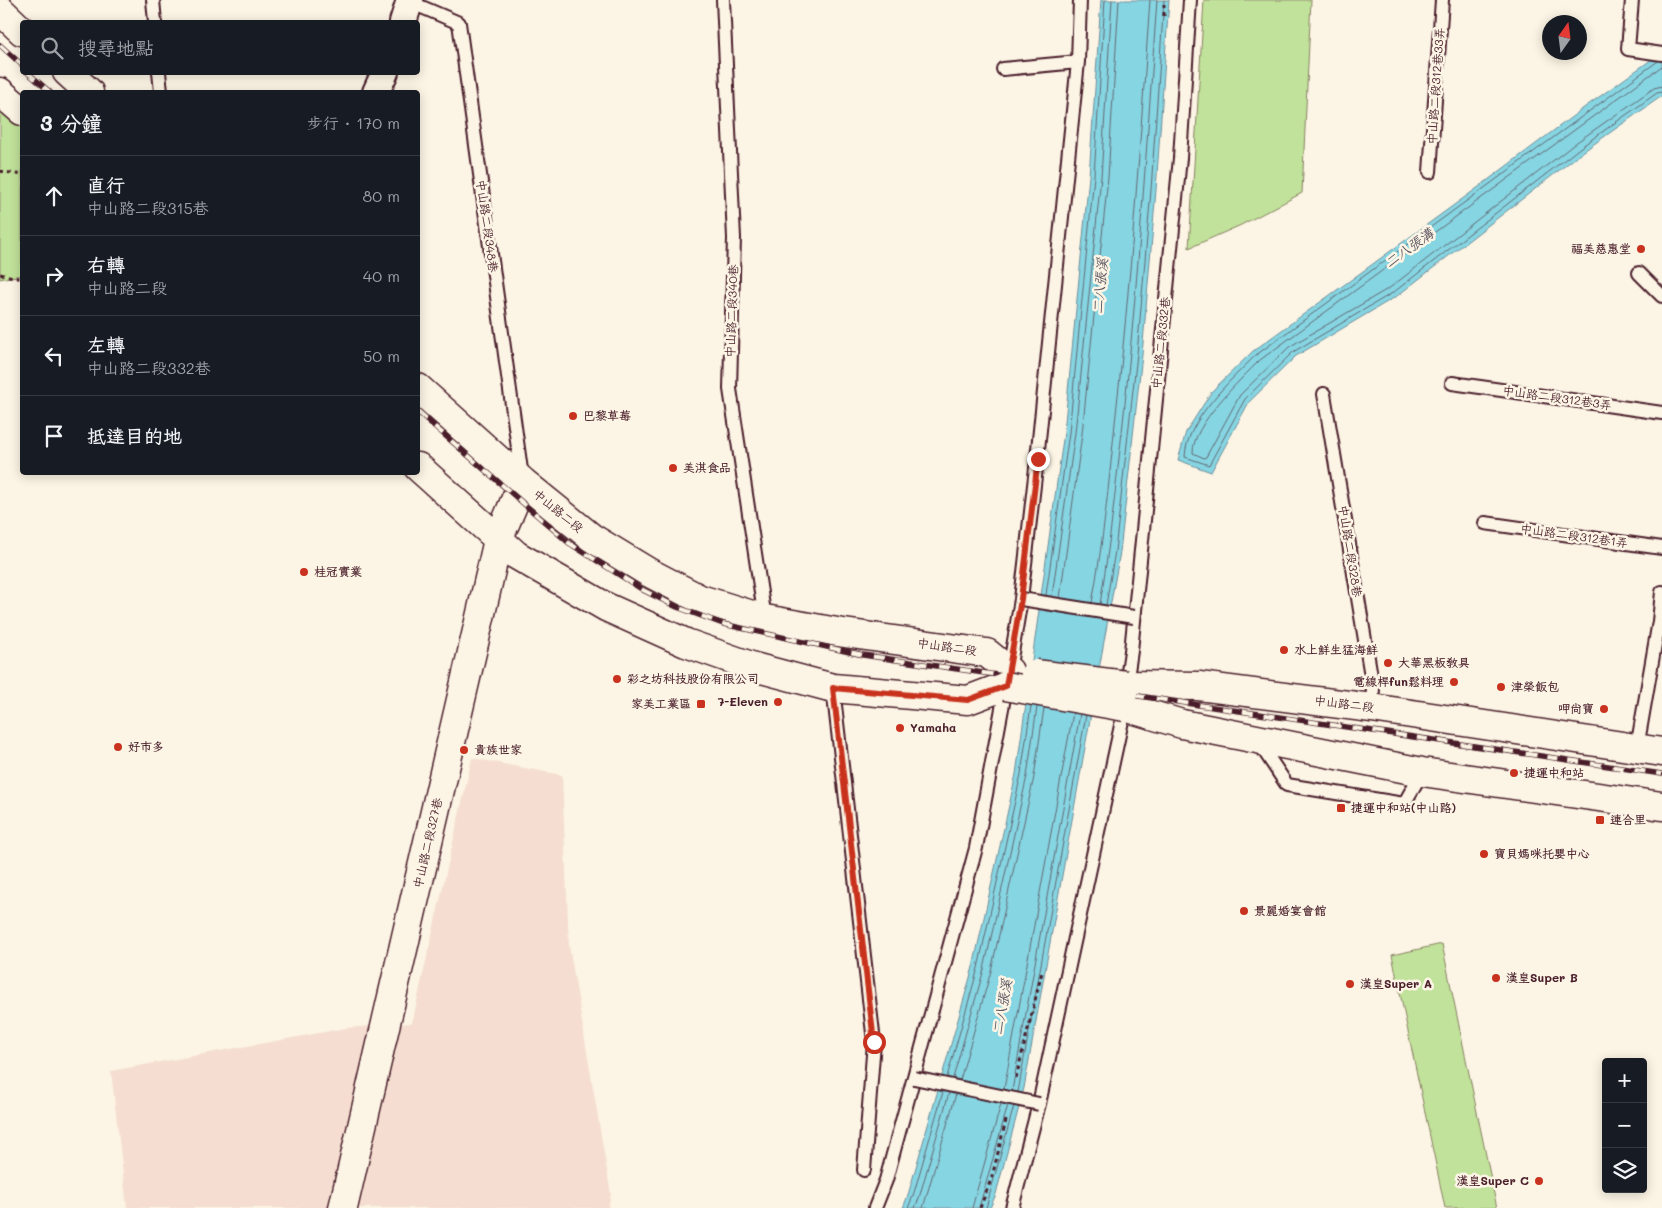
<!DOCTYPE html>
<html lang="zh-TW">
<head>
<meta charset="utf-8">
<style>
  :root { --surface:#171b24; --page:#20242c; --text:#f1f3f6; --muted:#9ea1a6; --line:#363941 }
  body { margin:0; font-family:Mali,"LXGW WenKai TC",sans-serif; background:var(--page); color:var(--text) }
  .controls { position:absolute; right:15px; bottom:15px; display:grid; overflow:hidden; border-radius:5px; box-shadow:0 2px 12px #0003 }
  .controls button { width:45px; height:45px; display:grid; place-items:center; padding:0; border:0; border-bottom:1px solid var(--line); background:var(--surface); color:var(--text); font:25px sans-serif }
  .compass { position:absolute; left:1542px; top:15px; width:45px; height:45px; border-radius:50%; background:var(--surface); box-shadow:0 2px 12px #0003; rotate:14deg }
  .stop { position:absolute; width:15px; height:15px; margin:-11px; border:4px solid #c8321e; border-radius:50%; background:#fff }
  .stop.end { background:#c8321e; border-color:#fff; box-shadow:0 1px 5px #0008 }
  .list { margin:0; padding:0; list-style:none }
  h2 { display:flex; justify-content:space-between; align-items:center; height:65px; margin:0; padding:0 20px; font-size:21px }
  h2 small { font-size:16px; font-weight:400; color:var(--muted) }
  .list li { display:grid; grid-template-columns:32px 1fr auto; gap:15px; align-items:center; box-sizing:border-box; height:80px; padding:0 20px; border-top:1px solid var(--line) }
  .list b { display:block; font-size:19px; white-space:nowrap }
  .list p { margin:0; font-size:16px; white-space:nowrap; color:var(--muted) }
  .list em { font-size:16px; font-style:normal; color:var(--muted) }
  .icon { flex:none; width:28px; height:28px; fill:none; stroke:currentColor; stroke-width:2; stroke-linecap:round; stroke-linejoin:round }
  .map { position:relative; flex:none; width:1662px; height:1208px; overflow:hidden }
  .search { position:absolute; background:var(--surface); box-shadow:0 2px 12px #0003; left:20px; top:20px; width:400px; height:55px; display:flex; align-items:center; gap:12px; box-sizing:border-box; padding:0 18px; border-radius:5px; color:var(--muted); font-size:19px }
  .panel { position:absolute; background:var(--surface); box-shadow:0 2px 12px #0003; left:20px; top:90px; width:400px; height:385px; border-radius:5px }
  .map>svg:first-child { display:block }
  .built { fill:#f5ded1 }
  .green { fill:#c1e29a; stroke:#868062 }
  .water { fill:#86d5e2; stroke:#6e8c99 }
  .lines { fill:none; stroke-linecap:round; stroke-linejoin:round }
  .shore { stroke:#626874; stroke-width:1 }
  .lane-casing { stroke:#4a1f2b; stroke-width:16 }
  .street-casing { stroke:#4a1f2b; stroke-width:30 }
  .secondary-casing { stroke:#4a1f2b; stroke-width:31 }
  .path { stroke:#4a1f2b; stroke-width:3; stroke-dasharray:4 4; stroke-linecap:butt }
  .lane { stroke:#fcf5e5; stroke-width:12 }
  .street { stroke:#fcf5e5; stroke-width:26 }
  .secondary { stroke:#fcf5e5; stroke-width:28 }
  .rail-casing { stroke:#4a1f2b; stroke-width:5.5 }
  .rail { stroke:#fcf5e5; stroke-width:4; stroke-dasharray:11; stroke-linecap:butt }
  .lane-bridge-casing { stroke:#4a1f2b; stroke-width:16; stroke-linecap:butt }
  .secondary-bridge-casing { stroke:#4a1f2b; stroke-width:31; stroke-linecap:butt }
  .lane-bridge { stroke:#fcf5e5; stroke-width:12 }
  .secondary-bridge { stroke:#fcf5e5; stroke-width:28 }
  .route { stroke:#c8321e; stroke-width:6 }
  .poi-dot { fill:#c8321e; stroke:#fcf5e5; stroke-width:2 }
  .labels { text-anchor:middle; stroke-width:5; stroke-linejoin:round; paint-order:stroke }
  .street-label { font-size:12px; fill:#4a1f2b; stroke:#fcf5e5 }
  .poi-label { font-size:12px; font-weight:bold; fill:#4a1f2b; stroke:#fcf5e5; text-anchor:start }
  .water-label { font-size:14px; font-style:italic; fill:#5c5662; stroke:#fcf5e5 }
</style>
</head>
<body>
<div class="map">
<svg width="1662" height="1208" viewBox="0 0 1662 1208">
  <rect width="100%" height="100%" fill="#fcf5e5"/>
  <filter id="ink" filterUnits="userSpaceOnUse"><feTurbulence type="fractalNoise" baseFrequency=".02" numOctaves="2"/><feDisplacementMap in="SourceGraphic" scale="10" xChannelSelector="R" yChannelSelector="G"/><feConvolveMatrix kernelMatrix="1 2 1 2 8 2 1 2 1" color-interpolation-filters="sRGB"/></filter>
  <g filter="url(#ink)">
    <path class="built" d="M472,758L562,775L569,945L611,1194L608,1208H127L111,1071L346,1028L412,1023Z"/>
    <path class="green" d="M1204,0H1311L1302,193L1241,225L1189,248Z
      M0,104L22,124V275L0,279Z
      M1442,944L1497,1208H1445L1392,955Z"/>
    <path class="water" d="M1101,0H1169L1156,190L1142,355L1120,552L1024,1088L996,1194L990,1208H903L908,1195L973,967L1016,774L1064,432L1089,176Z
      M1662,52V96L1584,151L1397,296L1296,356L1249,402L1211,472L1178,460L1186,432L1212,391L1253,351L1476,189L1585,107Z"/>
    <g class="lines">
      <path class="shore" d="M1658,61L1256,355C1232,379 1186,420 1185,457L1209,465L1245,399L1293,352L1394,292L1581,147L1657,93L1662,92
        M1662,66L1260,360C1240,380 1192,425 1193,453L1204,458L1206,457L1240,395L1289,347L1391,287L1577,142L1654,88L1662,86
        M1046,595L1069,433L1094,176L1105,0
        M1052,596L1075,433L1101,177L1112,0
        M1060,598L1082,434L1108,177L1119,0
        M1092,603C1103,543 1109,483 1115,423C1131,282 1140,141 1150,0
        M1100,604C1110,544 1116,484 1123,423C1138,283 1147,141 1157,0
        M1106,605L1115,551L1137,354L1151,190L1164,0
        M947,1077L978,968L1021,774L1031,706
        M953,1078L984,969L1027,776L1037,707
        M960,1080L991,971L1034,777L1044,708
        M1004,1089L1073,713
        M1012,1091L1080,714
        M1018,1092L1086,715
        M908,1208L913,1196L943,1092
        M915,1208L919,1198L949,1093
        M923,1208L956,1094
        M972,1208L1001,1104
        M979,1208L1008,1105
        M986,1208L1014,1106"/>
      <defs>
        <path id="lane" d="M153,0L155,22
          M723,0L734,238L730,389L765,619
          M1632,0L1628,49L1662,54
          M410,2L459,23L522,477
          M1003,69L1078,62
          M159,72L161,92
          M1430,172L1442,0
          M1639,273L1662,296
          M1452,383L1662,413
          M1324,394L1373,688L1372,708
          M1485,523L1662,548
          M833,688L874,1042L864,1170
          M1257,740L1287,785L1404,804L1422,772
          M1637,748L1659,621L1662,592
          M875,1208L886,1180L976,848L1009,671L1021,599L1037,459L1078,62L1080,0
          M1012,1208L1039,1104L1125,707L1126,685L1131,651L1180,158L1190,0"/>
        <path id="street" d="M403,22L410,0
          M376,92L385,72"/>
        <path id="secondary" d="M0,10L22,31
          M67,72L89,92
          M0,92L22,111
          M418,388L523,482L592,538L648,572L700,599L765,619L837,632L987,653L1009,671
          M418,467L516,555L606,607L686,643L754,667L833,688L968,700L1005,686
          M1126,685L1199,686L1372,708L1662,752
          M1125,707L1182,724L1422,772L1662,806
          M343,1208L498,540L523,482"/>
      </defs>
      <use href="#lane" class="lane-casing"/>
      <use href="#street" class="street-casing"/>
      <use href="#secondary" class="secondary-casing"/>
      <path class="path" d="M1164,16V0
        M0,171L22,175
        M0,274L22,279
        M1016,1078L1042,972
        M980,1208L992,1177L1006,1120"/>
      <use href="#lane" class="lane"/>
      <use href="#street" class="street"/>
      <use href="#secondary" class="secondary"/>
      <defs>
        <path id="rail" d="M0,45L22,65
          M27,72L50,92
          M418,412L569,543L643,590L677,607L723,624L863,655L1662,774"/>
      </defs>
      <use href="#rail" class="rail-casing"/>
      <use href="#rail" class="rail"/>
      <defs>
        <path id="lane-bridge" d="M1021,599L1134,617
          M914,1078L1039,1104"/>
        <path id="secondary-bridge" d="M1035,674L1126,685
          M1005,686L1125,707"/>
      </defs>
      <use href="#lane-bridge" class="lane-bridge-casing"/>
      <use href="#secondary-bridge" class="secondary-bridge-casing"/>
      <use href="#lane-bridge" class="lane-bridge"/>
      <use href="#secondary-bridge" class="secondary-bridge"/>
    </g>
  </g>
  <g class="lines" filter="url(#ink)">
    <path class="route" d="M874,1042L833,688L968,700L1006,686L1021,599L1038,459"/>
  </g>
  <g class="poi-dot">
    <circle cx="1641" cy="249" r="5"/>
    <circle cx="573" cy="416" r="5"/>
    <circle cx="673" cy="468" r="5"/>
    <circle cx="304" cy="572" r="5"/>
    <circle cx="1284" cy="650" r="5"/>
    <circle cx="1388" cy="663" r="5"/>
    <circle cx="617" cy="679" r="5"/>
    <circle cx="1454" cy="682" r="5"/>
    <circle cx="1501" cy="687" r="5"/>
    <circle cx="778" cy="702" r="5"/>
    <rect x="696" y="699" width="10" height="10" rx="2.5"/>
    <circle cx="1604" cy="709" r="5"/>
    <circle cx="900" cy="728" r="5"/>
    <circle cx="118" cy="747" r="5"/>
    <circle cx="464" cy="750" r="5"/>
    <circle cx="1514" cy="773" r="5"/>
    <rect x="1336" y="803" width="10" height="10" rx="2.5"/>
    <rect x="1595" y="815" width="10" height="10" rx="2.5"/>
    <circle cx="1484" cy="854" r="5"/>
    <circle cx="1244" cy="911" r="5"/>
    <circle cx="1496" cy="978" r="5"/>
    <circle cx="1350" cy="984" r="5"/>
    <circle cx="1539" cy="1181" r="5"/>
  </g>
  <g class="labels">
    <g class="street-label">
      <text transform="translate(1436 86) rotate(-86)" y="4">中山路二段312巷33弄</text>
      <text transform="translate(487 226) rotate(82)" y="4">中山路二段348巷</text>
      <text transform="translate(732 311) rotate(-88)" y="4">中山路二段340巷</text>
      <text transform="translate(1161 343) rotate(-84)" y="4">中山路二段332巷</text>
      <text transform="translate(1557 398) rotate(8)" y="4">中山路二段312巷3弄</text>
      <text transform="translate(558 511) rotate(39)" y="4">中山路二段</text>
      <text transform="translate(1574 536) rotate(8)" y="4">中山路二段312巷1弄</text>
      <text transform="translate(1350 551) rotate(81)" y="4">中山路二段328巷</text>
      <text transform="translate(947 647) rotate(8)" y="4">中山路二段</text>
      <text transform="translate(1344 704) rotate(7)" y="4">中山路二段</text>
      <text transform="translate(428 843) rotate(-77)" y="4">中山路二段327巷</text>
    </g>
    <g class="poi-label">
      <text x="1631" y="253" text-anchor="end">福美慈惠堂</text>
      <text x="583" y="420">巴黎草莓</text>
      <text x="683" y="472">美淇食品</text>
      <text x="314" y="576">桂冠實業</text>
      <text x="1294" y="654">水上鮮生猛海鮮</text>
      <text x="1398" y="667">大華黑板教具</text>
      <text x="627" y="683">彩之坊科技股份有限公司</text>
      <text x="1444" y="686" text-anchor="end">電線桿fun鬆料理</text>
      <text x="1511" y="691">津榮飯包</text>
      <text x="768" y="706" text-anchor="end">7-Eleven</text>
      <text x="691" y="708" text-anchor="end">家美工業區</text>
      <text x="1594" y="713" text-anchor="end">呷尚寶</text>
      <text x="910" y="732">Yamaha</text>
      <text x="128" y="751">好市多</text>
      <text x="474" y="754">貴族世家</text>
      <text x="1524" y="777">捷運中和站</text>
      <text x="1351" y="812">捷運中和站(中山路)</text>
      <text x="1610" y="824">連合里</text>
      <text x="1494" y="858">寶貝媽咪托嬰中心</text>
      <text x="1254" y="915">景麗婚宴會館</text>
      <text x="1506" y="982">漢皇Super B</text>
      <text x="1360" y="988">漢皇Super A</text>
      <text x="1529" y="1185" text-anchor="end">漢皇Super C</text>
    </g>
    <g class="water-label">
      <text transform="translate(1409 248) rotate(-36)" y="5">二八張溝</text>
      <text transform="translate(1100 286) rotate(-85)" y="5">二八張溪</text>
      <text transform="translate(1002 1007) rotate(-80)" y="5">二八張溪</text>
    </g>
  </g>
</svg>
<div class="controls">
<button>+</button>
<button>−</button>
<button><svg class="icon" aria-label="layers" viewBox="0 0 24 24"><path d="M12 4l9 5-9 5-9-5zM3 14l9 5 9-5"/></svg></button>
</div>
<svg class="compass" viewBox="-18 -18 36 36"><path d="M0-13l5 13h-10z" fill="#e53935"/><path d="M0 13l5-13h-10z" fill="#9ea1a6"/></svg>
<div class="stop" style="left:874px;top:1042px"></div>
<div class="stop end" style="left:1038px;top:459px"></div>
<div class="search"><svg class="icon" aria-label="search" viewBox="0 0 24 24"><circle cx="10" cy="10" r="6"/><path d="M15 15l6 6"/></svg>搜尋地點</div>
<section class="panel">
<h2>3 分鐘<small>步行 · 170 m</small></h2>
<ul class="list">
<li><svg class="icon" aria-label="ahead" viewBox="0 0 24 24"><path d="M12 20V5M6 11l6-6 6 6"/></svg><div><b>直行</b><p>中山路二段315巷</p></div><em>80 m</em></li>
<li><svg class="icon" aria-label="right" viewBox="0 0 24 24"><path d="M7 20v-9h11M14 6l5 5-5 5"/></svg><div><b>右轉</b><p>中山路二段</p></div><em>40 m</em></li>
<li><svg class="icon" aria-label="left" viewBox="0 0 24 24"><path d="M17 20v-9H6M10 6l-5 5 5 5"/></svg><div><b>左轉</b><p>中山路二段332巷</p></div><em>50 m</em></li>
<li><svg class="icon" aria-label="arrive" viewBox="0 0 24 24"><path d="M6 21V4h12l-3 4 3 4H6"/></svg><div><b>抵達目的地</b></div></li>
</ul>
</section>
</div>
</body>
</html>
